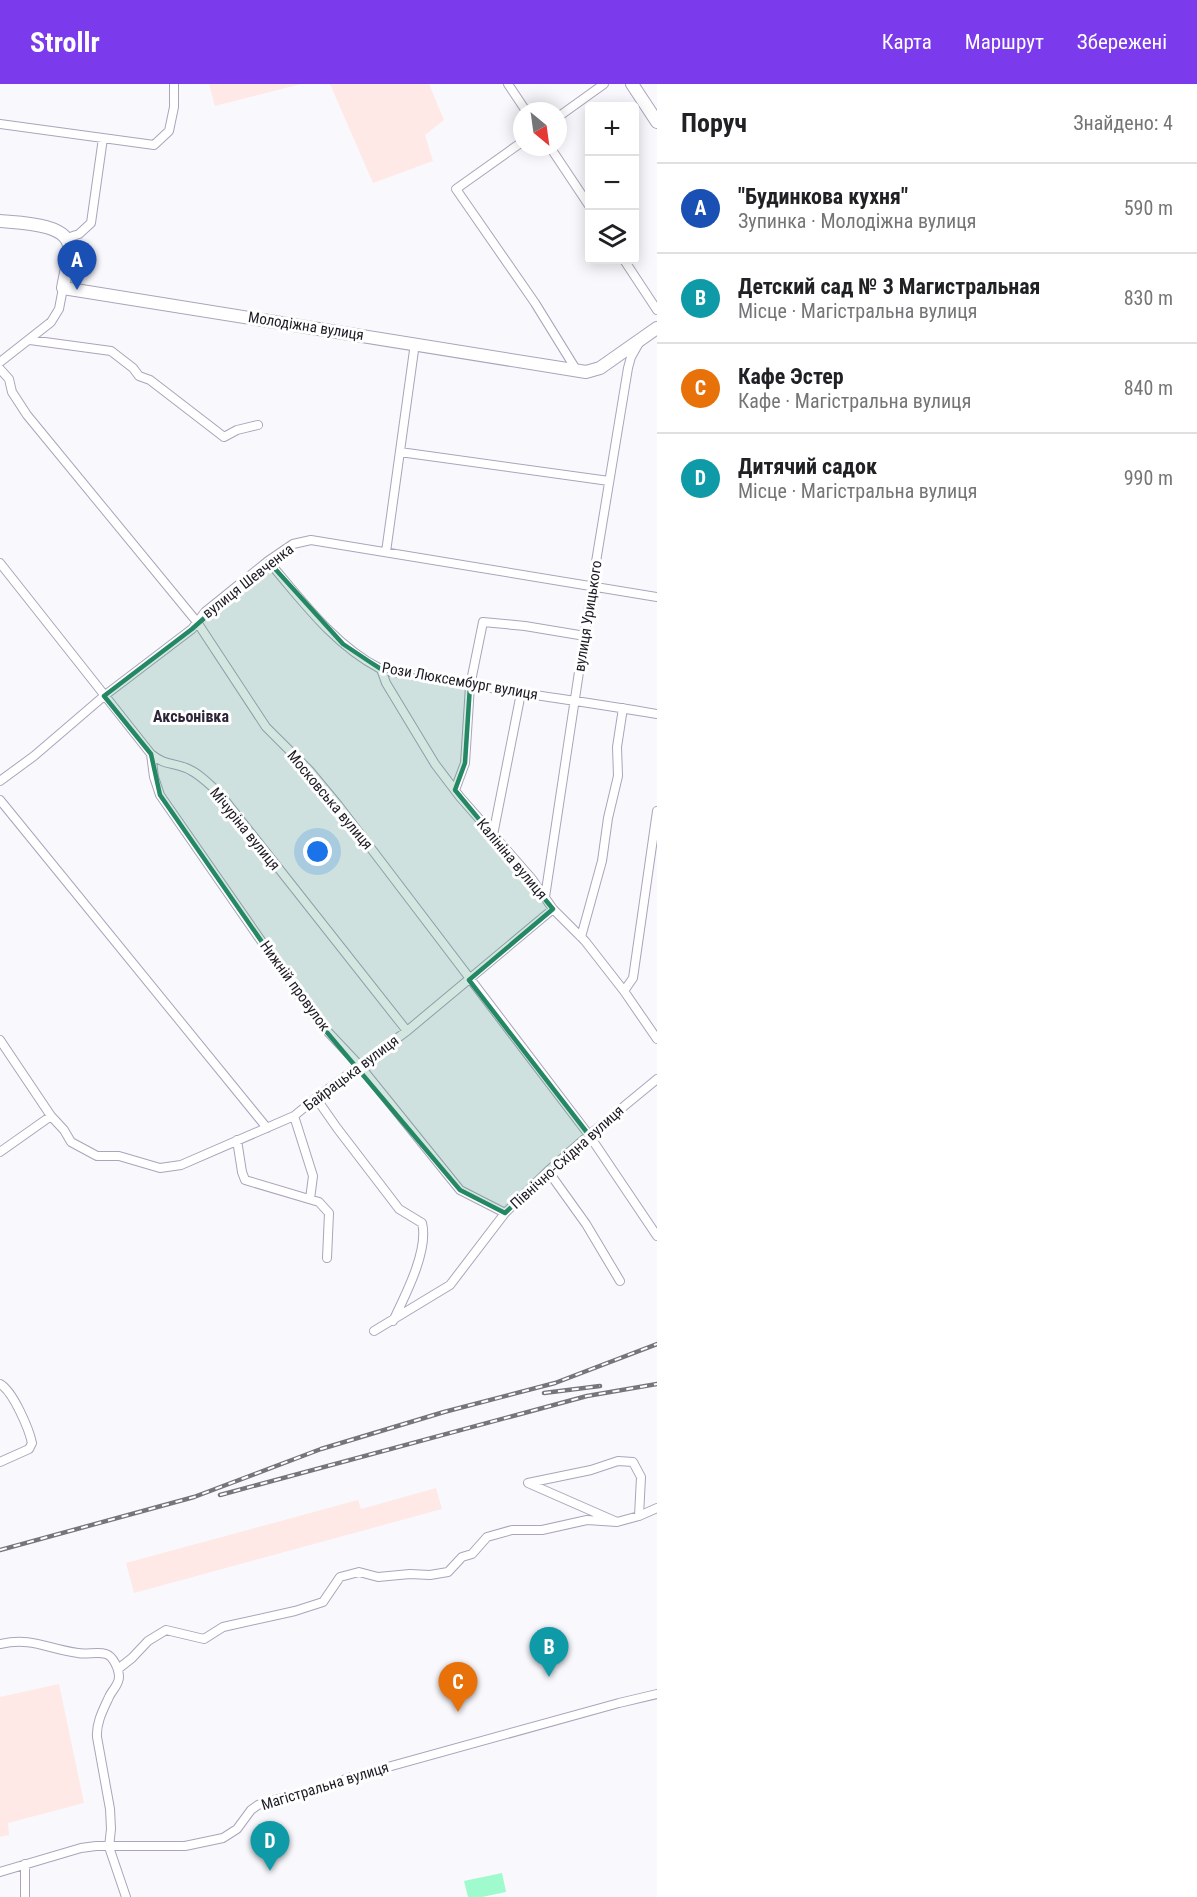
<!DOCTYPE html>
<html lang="uk">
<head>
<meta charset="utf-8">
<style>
  :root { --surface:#fff; --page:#f2f2f2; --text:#202124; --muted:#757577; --line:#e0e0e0; --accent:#7c3aed }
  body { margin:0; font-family:"Roboto Condensed",sans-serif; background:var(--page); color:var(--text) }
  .controls { position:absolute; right:18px; top:18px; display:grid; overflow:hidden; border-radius:6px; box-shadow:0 3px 15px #0003 }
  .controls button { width:54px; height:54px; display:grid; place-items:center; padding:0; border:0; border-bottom:2px solid var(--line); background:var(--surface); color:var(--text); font:30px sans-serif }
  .compass { position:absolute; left:513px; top:18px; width:54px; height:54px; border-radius:50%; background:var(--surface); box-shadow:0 3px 15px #0003; rotate:151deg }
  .you { position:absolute; left:318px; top:768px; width:21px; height:21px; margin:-15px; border:4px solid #fff; border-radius:50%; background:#1a73e8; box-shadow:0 0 0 9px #1a73e833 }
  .badge { display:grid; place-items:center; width:39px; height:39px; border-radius:50%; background:var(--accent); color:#fff; font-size:20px; font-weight:700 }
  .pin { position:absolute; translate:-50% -50px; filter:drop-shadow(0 2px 3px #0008) }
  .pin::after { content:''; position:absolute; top:32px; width:21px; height:18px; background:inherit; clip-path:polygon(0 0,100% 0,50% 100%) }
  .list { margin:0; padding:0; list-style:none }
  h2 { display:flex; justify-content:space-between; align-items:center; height:78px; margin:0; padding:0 24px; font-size:26px }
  h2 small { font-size:20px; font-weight:400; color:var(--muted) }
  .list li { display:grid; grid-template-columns:39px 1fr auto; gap:18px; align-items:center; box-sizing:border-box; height:90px; padding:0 24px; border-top:2px solid var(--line) }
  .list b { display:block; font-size:22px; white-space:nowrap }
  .list p { margin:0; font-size:20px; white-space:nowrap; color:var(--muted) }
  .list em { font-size:20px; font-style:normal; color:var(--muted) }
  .icon { flex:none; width:33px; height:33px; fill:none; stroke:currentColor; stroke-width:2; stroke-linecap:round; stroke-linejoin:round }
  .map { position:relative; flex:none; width:657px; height:1813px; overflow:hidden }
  header { display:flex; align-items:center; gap:36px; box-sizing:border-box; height:84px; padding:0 30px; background:var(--accent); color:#fff }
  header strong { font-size:28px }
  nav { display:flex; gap:33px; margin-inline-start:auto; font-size:21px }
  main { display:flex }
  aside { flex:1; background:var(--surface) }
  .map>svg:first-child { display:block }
  .industrial { fill:#ffe9e6 }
  .green { fill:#9ffacd }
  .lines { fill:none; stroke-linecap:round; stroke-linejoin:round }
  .street-casing { stroke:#aba4bb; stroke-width:10 }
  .secondary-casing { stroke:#aba4bb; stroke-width:14 }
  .street { stroke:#fff; stroke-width:8 }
  .secondary { stroke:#fff; stroke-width:12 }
  .rail-casing { stroke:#77757c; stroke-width:4.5 }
  .rail { stroke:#fff; stroke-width:2; stroke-dasharray:7; stroke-linecap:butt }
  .marked { fill:#238863; fill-opacity:0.2; stroke:#238863; stroke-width:4.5; stroke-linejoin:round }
  .labels { text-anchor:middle; stroke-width:6; stroke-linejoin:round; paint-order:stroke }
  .street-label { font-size:15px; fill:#1e1b24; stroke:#fff }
  .neighbourhood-label { font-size:16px; font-weight:bold; fill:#2c2638; stroke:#fff }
</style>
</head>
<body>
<header>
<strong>Strollr</strong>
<nav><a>Карта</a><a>Маршрут</a><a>Збережені</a></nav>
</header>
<main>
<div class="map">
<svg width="657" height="1813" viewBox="0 0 657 1813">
  <rect width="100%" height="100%" fill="#f9f8fd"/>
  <path class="industrial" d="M209,0H301L215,22Z
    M330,0H429L444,36L425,51L433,77L373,99Z
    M436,1404L442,1425L134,1509L126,1479L358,1416L361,1425Z
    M59,1600L84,1719L8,1739L9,1751L0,1753V1613Z"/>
  <path class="green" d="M502,1789L506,1808L482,1813H468L464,1797Z"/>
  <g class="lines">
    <defs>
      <path id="street" d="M508,0L526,27
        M558,33L604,0
        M0,40L154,61L169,47L174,23V0
        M522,58L456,105L535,219L577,287
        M550,63L590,123
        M67,154L79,150L91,139L103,54
        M624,176L657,226
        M30,256L111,267L133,284L139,292L150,296L224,353L237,346L258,341
        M0,278L51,238L59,225L63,204
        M0,285L9,295L12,308L27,331L197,538L266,643L309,686L338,721L589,1051L657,1152
        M400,368L609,397
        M386,468L415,259
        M268,477C301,515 333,560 379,584C392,590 417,591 433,594C507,608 582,617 657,630
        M0,479L151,670C166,682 171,678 186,684C199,689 210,701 220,710L407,947
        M381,585L386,599L435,680L460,713L532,795L553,825L585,857L624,907L657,955
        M151,670L154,693L160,711L314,933L360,982L460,1106L505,1129
        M0,697L34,672L104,612L192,545L205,528L268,477L293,460L311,456L657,513
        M455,706L465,679L470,602L483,538L525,542L585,552
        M0,716L267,1044
        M493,751L521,609
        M545,813L592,502L628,284L631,273L640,257
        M581,853L602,777L608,734L618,692L617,663L623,624
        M624,907L633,894L657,727
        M0,956L51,1032L64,1046L71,1058L97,1072H119L160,1084L181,1081L294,1032L316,1014L407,947L553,825
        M316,1014L337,1044L399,1125L422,1139C429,1166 405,1212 393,1237
        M294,1032L313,1092L310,1115
        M237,1056L242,1088L245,1096L319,1118L329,1129L327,1174
        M0,1068L51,1032
        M548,1087L586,1140L620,1197
        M374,1247L450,1201L505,1129L548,1087L589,1051L657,995
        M0,1300C13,1307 29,1345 32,1359L29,1365L0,1378
        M639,1432L641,1393L633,1378L618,1377L591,1386L528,1399L617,1438L639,1432L657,1424
        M0,1560C33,1553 47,1565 78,1569C87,1571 97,1567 106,1570C113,1572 119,1585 119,1593C119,1601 112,1606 109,1613C103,1626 96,1639 97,1653L110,1725L111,1745L109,1763L126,1813
        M118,1585L132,1574L148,1557L166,1546L204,1555L223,1543L295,1527L323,1518L340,1493L359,1488L378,1493L410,1490L430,1491L448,1488L462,1473L472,1470L487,1453L512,1446H542L587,1436L617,1438
        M25,1780V1813
        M0,1788L81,1764L96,1762H185L223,1754L237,1745L251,1726L258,1721L266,1718L328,1703L348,1694L619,1619L657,1610"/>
      <path id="secondary" d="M632,0L657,38
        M0,137C18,139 68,139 69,163C70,176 65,191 63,204L586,288L600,284L657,244"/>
    </defs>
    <use href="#street" class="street-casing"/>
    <use href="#secondary" class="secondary-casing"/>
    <use href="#street" class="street"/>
    <use href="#secondary" class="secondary"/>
    <defs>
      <path id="rail" d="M544,1309L600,1302
        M220,1411L587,1312L657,1300
        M0,1466L194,1413L321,1365L444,1328L555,1299L657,1260"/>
    </defs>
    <use href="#rail" class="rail-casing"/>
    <use href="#rail" class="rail"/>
  </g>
  <path class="marked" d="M268,477L343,560L370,578L381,585L470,602L465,679L455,706L553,825L469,896L589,1051L505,1129L460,1106L314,933L160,711L151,670L104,612L192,545Z"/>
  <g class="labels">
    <g class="street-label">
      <text transform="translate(306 242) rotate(9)" y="5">Молодіжна вулиця</text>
      <text transform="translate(248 497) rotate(-38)" y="5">вулиця Шевченка</text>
      <text transform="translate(588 532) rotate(-81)" y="5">вулиця Урицького</text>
      <text transform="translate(460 597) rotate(10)" y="5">Рози Люксембург вулиця</text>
      <text transform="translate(330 716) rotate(50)" y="5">Московська вулиця</text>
      <text transform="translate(245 745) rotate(51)" y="5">Мічуріна вулиця</text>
      <text transform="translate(512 775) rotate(50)" y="5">Калініна вулиця</text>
      <text transform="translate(295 902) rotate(54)" y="5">Нижній провулок</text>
      <text transform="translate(351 989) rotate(-37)" y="5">Байрацька вулиця</text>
      <text transform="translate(567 1073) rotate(-42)" y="5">Північно-Східна вулиця</text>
      <text transform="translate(325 1702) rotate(-17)" y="5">Магістральна вулиця</text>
    </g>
    <g class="neighbourhood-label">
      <text x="191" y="638">Аксьонівка</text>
    </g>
  </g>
</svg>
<div class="controls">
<button>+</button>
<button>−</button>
<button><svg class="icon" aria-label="layers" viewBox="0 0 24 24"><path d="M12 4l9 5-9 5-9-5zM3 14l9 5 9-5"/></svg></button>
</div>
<svg class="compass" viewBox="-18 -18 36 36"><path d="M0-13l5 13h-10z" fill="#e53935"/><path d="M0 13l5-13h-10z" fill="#757577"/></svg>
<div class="you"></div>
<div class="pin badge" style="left:77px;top:206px;background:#1a4fb4">A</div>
<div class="pin badge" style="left:549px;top:1593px;background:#0f9aa8">B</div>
<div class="pin badge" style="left:458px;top:1628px;background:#e8710a">C</div>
<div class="pin badge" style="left:270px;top:1787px;background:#0f9aa8">D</div>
</div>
<aside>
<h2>Поруч<small>Знайдено: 4</small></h2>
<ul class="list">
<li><span class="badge" style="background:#1a4fb4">A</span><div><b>&quot;Будинкова кухня&quot;</b><p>Зупинка · Молодіжна вулиця</p></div><em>590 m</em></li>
<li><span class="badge" style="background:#0f9aa8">B</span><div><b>Детский сад № 3 Магистральная</b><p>Місце · Магістральна вулиця</p></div><em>830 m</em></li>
<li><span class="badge" style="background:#e8710a">C</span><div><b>Кафе Эстер</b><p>Кафе · Магістральна вулиця</p></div><em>840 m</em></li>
<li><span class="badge" style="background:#0f9aa8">D</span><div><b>Дитячий садок</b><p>Місце · Магістральна вулиця</p></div><em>990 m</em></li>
</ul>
</aside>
</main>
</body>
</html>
